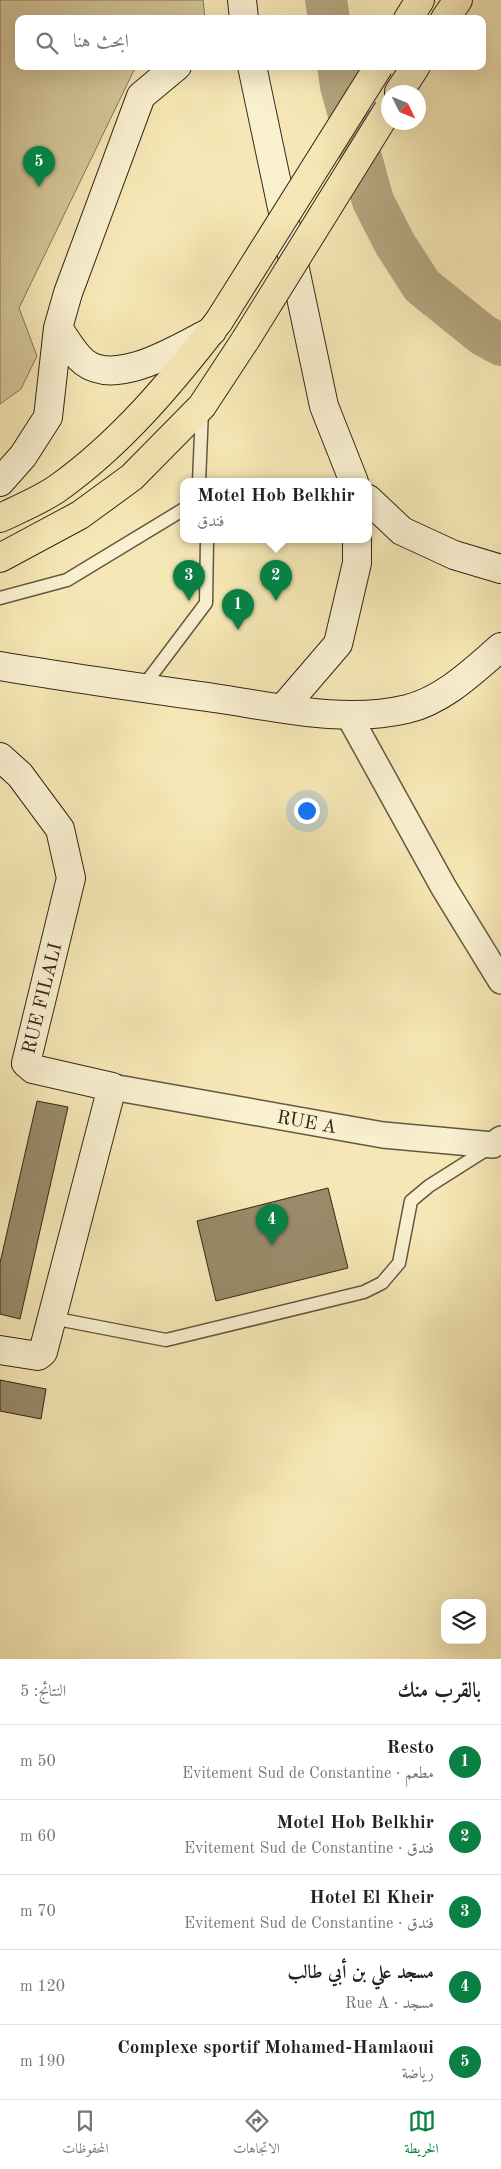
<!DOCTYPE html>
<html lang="ar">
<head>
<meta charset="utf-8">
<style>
  :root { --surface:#fff; --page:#f2f2f2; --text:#222; --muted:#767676; --line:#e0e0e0; --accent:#0b8043 }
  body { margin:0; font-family:"Old Standard TT",Amiri,serif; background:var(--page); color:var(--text); direction:rtl }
  .controls { position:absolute; right:15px; bottom:15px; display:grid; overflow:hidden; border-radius:10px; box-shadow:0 5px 20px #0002 }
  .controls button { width:45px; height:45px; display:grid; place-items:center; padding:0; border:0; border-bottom:1px solid var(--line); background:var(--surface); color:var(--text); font:25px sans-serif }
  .compass { position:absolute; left:381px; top:85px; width:45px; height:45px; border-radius:50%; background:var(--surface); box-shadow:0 5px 20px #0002; rotate:133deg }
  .you { position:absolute; left:306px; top:810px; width:18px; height:18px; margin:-12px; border:4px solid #fff; border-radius:50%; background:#1a73e8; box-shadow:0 0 0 8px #1a73e833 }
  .badge { display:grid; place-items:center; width:32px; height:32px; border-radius:50%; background:var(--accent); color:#fff; font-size:16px; font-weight:700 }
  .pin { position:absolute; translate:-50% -41px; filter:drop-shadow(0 1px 2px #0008) }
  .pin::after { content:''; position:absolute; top:26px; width:18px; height:15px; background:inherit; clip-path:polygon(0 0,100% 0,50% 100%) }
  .popup { position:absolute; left:180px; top:478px; width:192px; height:65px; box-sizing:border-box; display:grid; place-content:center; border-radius:10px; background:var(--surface); filter:drop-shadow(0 1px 4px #0005); font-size:16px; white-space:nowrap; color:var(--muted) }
  .popup b { font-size:19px; color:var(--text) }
  .popup::after { content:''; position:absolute; left:50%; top:100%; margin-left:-10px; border:10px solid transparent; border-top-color:var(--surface) }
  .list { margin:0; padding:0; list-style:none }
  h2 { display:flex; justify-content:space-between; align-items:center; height:65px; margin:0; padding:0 20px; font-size:21px }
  h2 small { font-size:16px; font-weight:400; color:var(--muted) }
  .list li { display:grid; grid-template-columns:32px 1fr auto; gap:15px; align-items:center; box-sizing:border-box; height:75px; padding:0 20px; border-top:1px solid var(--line) }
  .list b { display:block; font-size:19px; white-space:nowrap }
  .list p { margin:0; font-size:16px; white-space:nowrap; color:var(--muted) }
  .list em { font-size:16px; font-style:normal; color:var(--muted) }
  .icon { flex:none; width:28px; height:28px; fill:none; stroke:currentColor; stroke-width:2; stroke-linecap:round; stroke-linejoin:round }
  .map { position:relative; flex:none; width:501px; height:1659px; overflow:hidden; direction:ltr }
  .search { position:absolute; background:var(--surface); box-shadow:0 5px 20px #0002; left:15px; right:15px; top:15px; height:55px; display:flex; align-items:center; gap:12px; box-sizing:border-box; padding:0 18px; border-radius:10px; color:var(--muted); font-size:19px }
  .sheet { height:440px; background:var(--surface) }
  nav { display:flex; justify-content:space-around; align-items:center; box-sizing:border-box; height:70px; border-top:1px solid var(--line); background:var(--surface); font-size:14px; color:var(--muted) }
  nav a { display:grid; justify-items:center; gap:2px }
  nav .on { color:var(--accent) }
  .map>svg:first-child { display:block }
  .green { fill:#d5c79b; stroke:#847759 }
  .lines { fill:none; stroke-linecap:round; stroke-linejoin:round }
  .river { stroke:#b4a680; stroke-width:42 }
  .building { fill:#998b6a; stroke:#342717 }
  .lane-casing { stroke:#64573f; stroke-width:15 }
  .street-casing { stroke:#64573f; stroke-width:28 }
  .secondary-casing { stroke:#342717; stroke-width:30 }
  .highway-casing { stroke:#342717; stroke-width:30 }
  .lane { stroke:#f9f0d0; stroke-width:12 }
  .street { stroke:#f9f0d0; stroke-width:25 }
  .secondary { stroke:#f9f0d0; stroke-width:28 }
  .highway { stroke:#f6e8b6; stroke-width:28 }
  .highway-bridge-casing { stroke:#342717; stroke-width:30; stroke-linecap:butt }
  .highway-bridge { stroke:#f6e8b6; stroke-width:28 }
  .labels { text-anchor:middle; stroke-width:4; stroke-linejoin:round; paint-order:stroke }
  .street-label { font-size:19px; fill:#342717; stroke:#f9f0d0 }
</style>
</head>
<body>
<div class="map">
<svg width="501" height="1659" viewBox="0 0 501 1659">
  <rect width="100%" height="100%" fill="#f6e8b6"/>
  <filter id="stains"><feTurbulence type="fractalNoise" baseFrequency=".004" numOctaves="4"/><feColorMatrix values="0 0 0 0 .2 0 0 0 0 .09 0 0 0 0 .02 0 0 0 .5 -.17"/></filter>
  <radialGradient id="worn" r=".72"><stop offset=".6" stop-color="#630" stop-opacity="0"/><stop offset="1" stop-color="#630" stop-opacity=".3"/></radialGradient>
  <path class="green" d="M0,0H203L205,19H19V66H136L19,308L37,356L21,389L0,404Z"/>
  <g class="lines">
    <path class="river" d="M326,0L329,19
      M338,66L341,86L373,201L395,244L422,286L483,335L501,345"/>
  </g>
  <path class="building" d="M37,1101L68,1107L20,1319L0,1314V1263Z
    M328,1188L348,1268L216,1301L197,1221Z
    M0,1380L46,1389L41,1419L0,1411Z"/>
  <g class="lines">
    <defs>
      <path id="lane" d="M199,482L202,410
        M0,598L67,580L184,509
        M142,688L206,603L207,540
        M52,1318L166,1340L364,1292L382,1283L399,1263L411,1201L429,1186L489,1148"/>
      <path id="street" d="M349,716L444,888L501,981
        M112,1087L383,1135L493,1145L501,1139"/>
      <path id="secondary" d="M242,0L244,19
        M252,66L324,406L354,482
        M58,328C66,339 73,353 84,362C117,388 180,347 212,331
        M0,482L23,456L48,417L58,328L68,293L141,96L177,66
        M368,499L402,531L454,555L501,569
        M0,666C71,678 143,688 214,698C277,707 344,724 407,709C444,700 473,671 501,647
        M283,708L338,644L357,563V540
        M0,757L20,775L60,829L71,878L26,1063L33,1069L112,1087L43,1352L38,1356L0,1350"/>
      <path id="highway" d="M408,19L420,0
        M445,19L458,0
        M399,92L416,66
        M0,518C19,509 41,500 58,488C121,443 172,382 219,321
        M0,558L80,515L132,477L202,406L246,339"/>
    </defs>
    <use href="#lane" class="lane-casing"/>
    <use href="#street" class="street-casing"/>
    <use href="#secondary" class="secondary-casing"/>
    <use href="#highway" class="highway-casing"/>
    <use href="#lane" class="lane"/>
    <use href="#street" class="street"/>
    <use href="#secondary" class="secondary"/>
    <use href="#highway" class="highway"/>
    <defs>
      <path id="highway-bridge" d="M219,321L379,66
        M246,339L388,110"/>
    </defs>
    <use href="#highway-bridge" class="highway-bridge-casing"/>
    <use href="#highway-bridge" class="highway-bridge"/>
  </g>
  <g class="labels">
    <g class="street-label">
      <text transform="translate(41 998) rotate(-76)" y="7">RUE FILALI</text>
      <text transform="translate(307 1121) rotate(10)" y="7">RUE A</text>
    </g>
  </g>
  <rect width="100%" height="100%" filter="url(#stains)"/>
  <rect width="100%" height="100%" fill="url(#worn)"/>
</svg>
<div class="controls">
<button><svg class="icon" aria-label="layers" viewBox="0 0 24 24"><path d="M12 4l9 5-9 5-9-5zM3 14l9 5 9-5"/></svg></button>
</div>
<svg class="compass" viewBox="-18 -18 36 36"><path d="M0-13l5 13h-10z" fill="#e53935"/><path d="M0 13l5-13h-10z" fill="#767676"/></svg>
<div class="you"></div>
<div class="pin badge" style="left:238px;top:630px">1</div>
<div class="pin badge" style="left:276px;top:601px">2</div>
<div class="popup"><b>Motel Hob Belkhir</b>فندق</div>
<div class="pin badge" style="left:189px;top:601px">3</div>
<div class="pin badge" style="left:272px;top:1245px">4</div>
<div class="pin badge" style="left:39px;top:187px">5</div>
<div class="search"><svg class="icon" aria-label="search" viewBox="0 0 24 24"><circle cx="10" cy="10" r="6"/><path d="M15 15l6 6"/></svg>ابحث هنا</div>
</div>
<section class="sheet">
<h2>بالقرب منك<small>النتائج: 5</small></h2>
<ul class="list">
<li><span class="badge">1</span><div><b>Resto</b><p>مطعم · Evitement Sud de Constantine</p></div><em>50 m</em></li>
<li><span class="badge">2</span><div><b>Motel Hob Belkhir</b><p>فندق · Evitement Sud de Constantine</p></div><em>60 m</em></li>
<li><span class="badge">3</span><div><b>Hotel El Kheir</b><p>فندق · Evitement Sud de Constantine</p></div><em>70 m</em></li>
<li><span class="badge">4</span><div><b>مسجد علي بن أبي طالب</b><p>مسجد · Rue A</p></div><em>120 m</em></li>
<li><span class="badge">5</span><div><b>Complexe sportif Mohamed-Hamlaoui</b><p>رياضة</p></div><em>190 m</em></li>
</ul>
</section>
<nav>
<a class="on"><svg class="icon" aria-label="map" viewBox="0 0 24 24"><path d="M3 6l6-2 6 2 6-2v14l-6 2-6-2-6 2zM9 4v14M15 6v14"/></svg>الخريطة</a>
<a><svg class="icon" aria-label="directions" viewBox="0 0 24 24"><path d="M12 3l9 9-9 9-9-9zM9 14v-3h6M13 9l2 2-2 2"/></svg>الاتجاهات</a>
<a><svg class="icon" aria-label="saved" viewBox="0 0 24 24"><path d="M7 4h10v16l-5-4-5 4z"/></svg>المحفوظات</a>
</nav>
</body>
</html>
